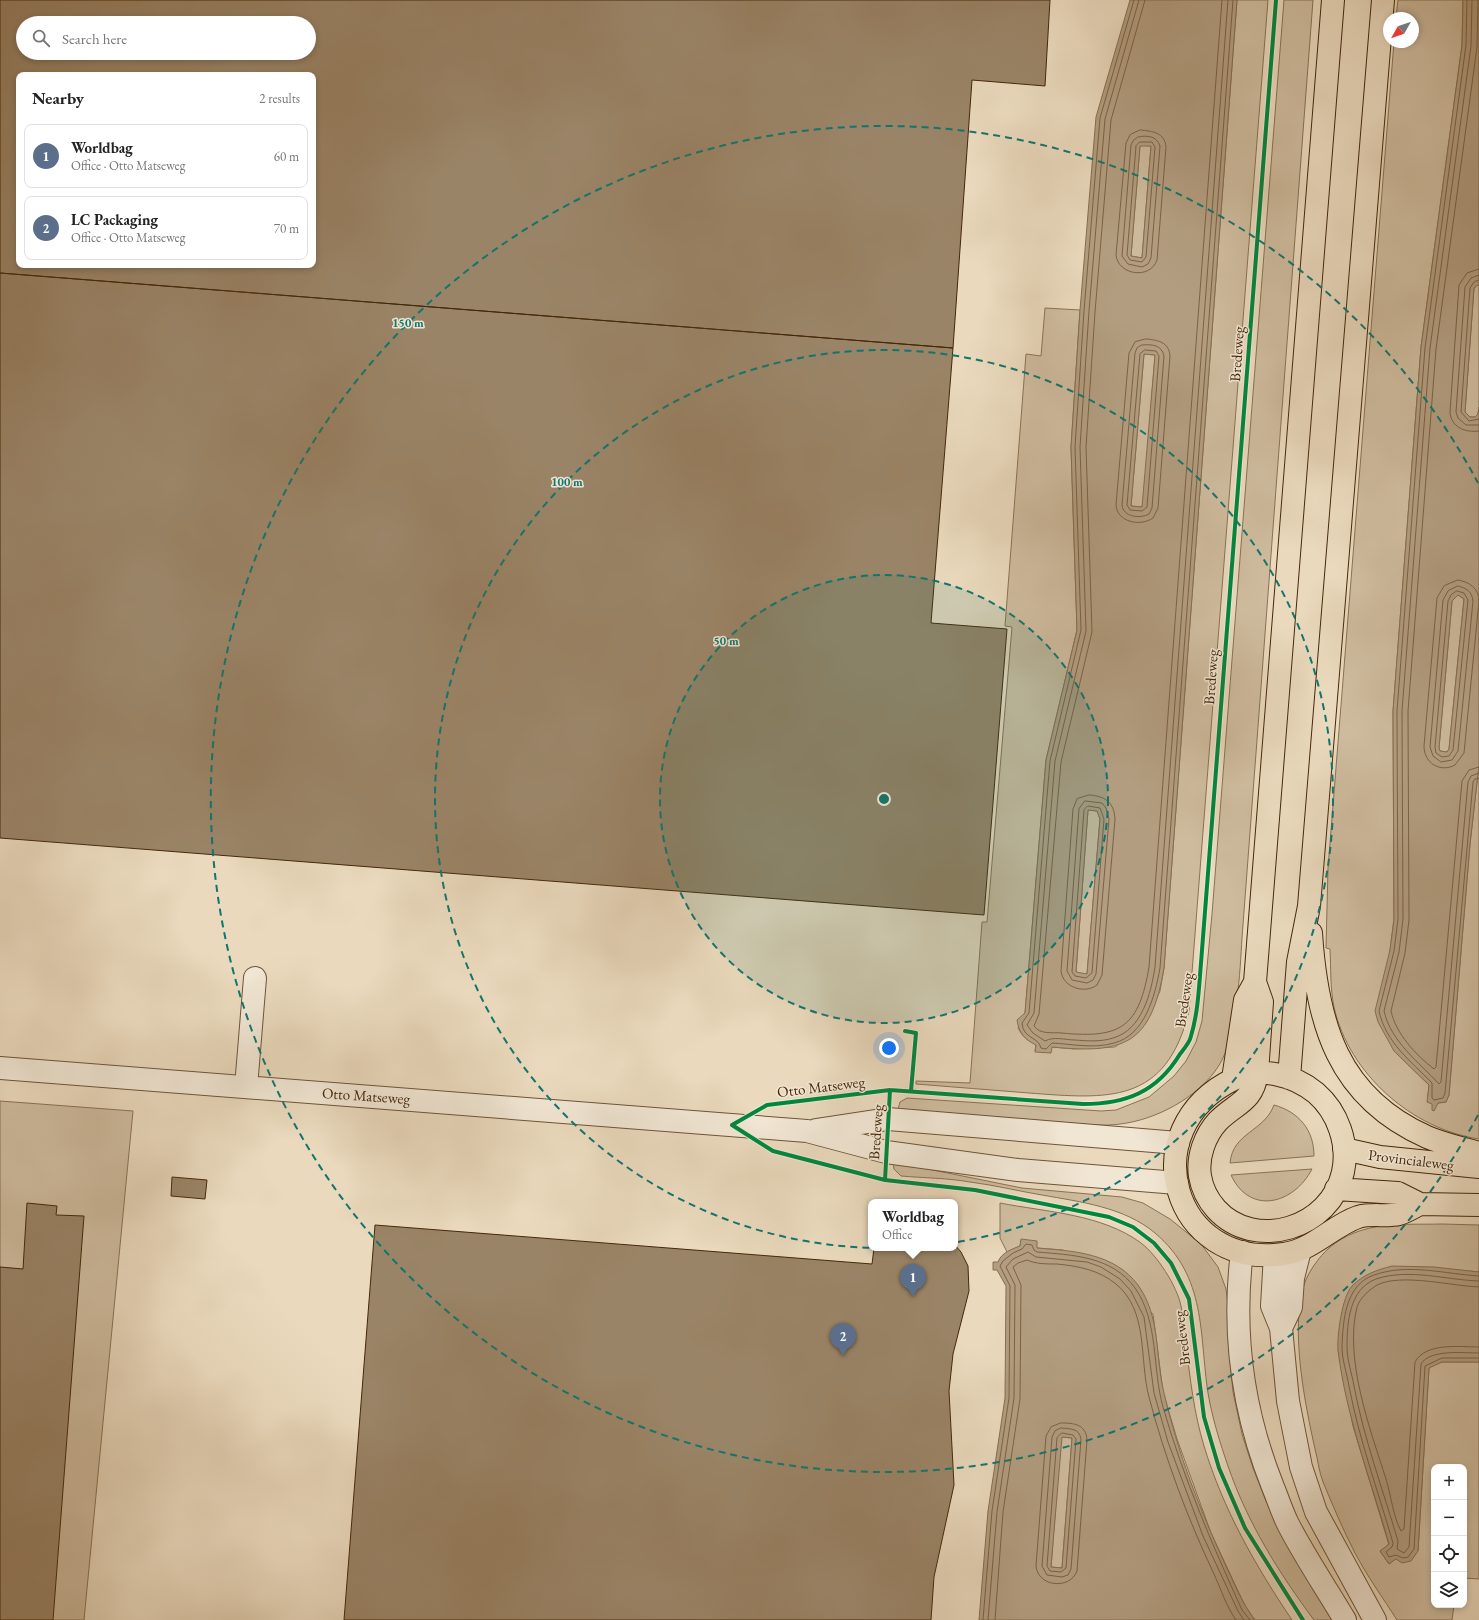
<!DOCTYPE html>
<html lang="en">
<head>
<meta charset="utf-8">
<style>
  :root { --surface:#fff; --page:#f2f2f2; --text:#222; --muted:#767676; --line:#e0e0e0; --accent:#8f2418 }
  body { margin:0; font-family:"EB Garamond",serif; background:var(--page); color:var(--text) }
  .controls { position:absolute; right:12px; bottom:12px; display:grid; overflow:hidden; border-radius:8px; box-shadow:0 2px 6px #0003 }
  .controls button { width:36px; height:36px; display:grid; place-items:center; padding:0; border:0; border-bottom:1px solid var(--line); background:var(--surface); color:var(--text); font:20px sans-serif }
  .compass { position:absolute; left:1383px; top:12px; width:36px; height:36px; border-radius:50%; background:var(--surface); box-shadow:0 2px 6px #0003; rotate:230deg }
  .you { position:absolute; left:889px; top:1048px; width:14px; height:14px; margin:-10px; border:3px solid #fff; border-radius:50%; background:#1a73e8; box-shadow:0 0 0 6px #1a73e833 }
  .badge { display:grid; place-items:center; width:26px; height:26px; border-radius:50%; background:var(--accent); color:#fff; font-size:13px; font-weight:700 }
  .pin { position:absolute; translate:-50% -33px; filter:drop-shadow(0 1px 2px #0008) }
  .pin::after { content:''; position:absolute; top:21px; width:14px; height:12px; background:inherit; clip-path:polygon(0 0,100% 0,50% 100%) }
  .popup { position:absolute; left:868px; top:1199px; width:90px; height:52px; box-sizing:border-box; display:grid; place-content:center; border-radius:8px; background:var(--surface); filter:drop-shadow(0 1px 3px #0005); font-size:13px; white-space:nowrap; color:var(--muted) }
  .popup b { font-size:15px; color:var(--text) }
  .popup::after { content:''; position:absolute; left:50%; top:100%; margin-left:-8px; border:8px solid transparent; border-top-color:var(--surface) }
  .list { margin:0; padding:0; list-style:none }
  h2 { display:flex; justify-content:space-between; align-items:center; height:52px; margin:0; padding:0 16px; font-size:17px }
  h2 small { font-size:13px; font-weight:400; color:var(--muted) }
  .list li { display:grid; grid-template-columns:26px 1fr auto; gap:12px; align-items:center; box-sizing:border-box; height:64px; margin:0 8px 8px; padding:0 8px; border:1px solid var(--line); border-radius:8px }
  .list b { display:block; font-size:15px; white-space:nowrap }
  .list p { margin:0; font-size:13px; white-space:nowrap; color:var(--muted) }
  .list em { font-size:13px; font-style:normal; color:var(--muted) }
  .icon { flex:none; width:22px; height:22px; fill:none; stroke:currentColor; stroke-width:2; stroke-linecap:round; stroke-linejoin:round }
  .map { position:relative; flex:none; width:1479px; height:1620px; overflow:hidden }
  .search { position:absolute; background:var(--surface); box-shadow:0 2px 6px #0003; left:16px; top:16px; width:300px; height:44px; display:flex; align-items:center; gap:10px; box-sizing:border-box; padding:0 14px; border-radius:22px; color:var(--muted); font-size:15px }
  .panel { position:absolute; background:var(--surface); box-shadow:0 2px 6px #0003; left:16px; top:72px; width:300px; height:196px; border-radius:8px }
  .map>svg:first-child { display:block }
  .green { fill:#cebb9e; stroke:#897254 }
  .water { fill:#b29d80; stroke:#866e50; fill-rule:evenodd }
  .lines { fill:none; stroke-linecap:round; stroke-linejoin:round }
  .shore { stroke:#7b6244; stroke-width:1 }
  .building { fill:#9a8467; stroke:#442809; fill-rule:evenodd }
  .minor-casing { stroke:#6e5436; stroke-width:24 }
  .major-casing { stroke:#442809; stroke-width:24 }
  .minor { stroke:#f1e6d4; stroke-width:22 }
  .major { stroke:#ead9bd; stroke-width:22 }
  .cycleway-casing { stroke:#f1e6d4; stroke-width:6 }
  .cycleway { stroke:#00873e; stroke-width:4 }
  .ring { fill:none; stroke:#0f766e; stroke-width:2; stroke-dasharray:7 5 }
  .labels { text-anchor:middle; stroke-width:3; stroke-linejoin:round; paint-order:stroke }
  .street-label { font-size:15px; fill:#442809; stroke:#f1e6d4 }
  .centre { fill:#0f766e; stroke:#f1e6d4; stroke-width:2 }
  .ring-label { font-size:12px; text-anchor:middle; font-weight:bold; fill:#0f766e; stroke:#f1e6d4; stroke-width:3; stroke-linejoin:round; paint-order:stroke }
</style>
</head>
<body>
<div class="map">
<svg width="1479" height="1620" viewBox="0 0 1479 1620">
  <rect width="100%" height="100%" fill="#ead9bd"/>
  <filter id="stains"><feTurbulence type="fractalNoise" baseFrequency=".005" numOctaves="4"/><feColorMatrix values="0 0 0 0 .2 0 0 0 0 .09 0 0 0 0 .02 0 0 0 .5 -.17"/></filter>
  <radialGradient id="worn" r=".72"><stop offset=".6" stop-color="#630" stop-opacity="0"/><stop offset="1" stop-color="#630" stop-opacity=".3"/></radialGradient>
  <path class="green" d="M1237,0H1268L1189,1011C1166,1105 1108,1099 1029,1093C991,1090 954,1087 916,1084V1081L970,1083L982,922H987L1012,627L1005,626L1026,354L1041,356L1045,308L1080,310L1071,447L1077,630L1046,760L1025,1013L1018,1028C1023,1037 1027,1041 1036,1044L1035,1051L1052,1047L1074,1049L1115,1047L1146,1023L1160,991L1164,968Z
    M1284,0H1313L1242,938C1240,972 1237,1030 1222,1060C1205,1093 1162,1117 1127,1123C1101,1128 1072,1123 1045,1121C996,1117 947,1113 898,1109L900,1102L907,1098L1101,1111L1116,1110L1149,1097L1174,1076L1186,1061L1196,1042L1202,1021L1212,914Z
    M1398,0H1463L1462,45L1421,347L1393,711L1394,919L1390,950L1394,1051L1429,1085L1428,1096L1438,1103L1446,1102L1449,1095L1470,844L1479,765V1139C1412,1129 1349,1074 1334,1007C1330,988 1331,968 1330,949L1326,948L1328,868L1394,42H1413V18H1396Z
    M1140,145L1151,146L1142,258L1131,256Z
    M1479,284V407L1478,414L1475,417H1470L1465,412L1474,288Z
    M1144,354L1155,355L1143,507L1131,506Z
    M1458,595L1464,599L1449,749L1447,752L1440,751L1439,748L1452,601Z
    M1088,810L1097,811L1100,819L1087,974L1076,973Z
    M0,1101L133,1111L84,1620H0Z
    M1274,1105C1299,1112 1314,1130 1314,1156L1230,1163C1233,1132 1264,1132 1274,1105Z
    M893,1162L1022,1188L1122,1197L1143,1203L1170,1219L1201,1244L1218,1267L1226,1289L1229,1312V1350L1233,1392L1242,1434L1253,1468L1266,1501L1334,1620H1314C1279,1573 1247,1522 1228,1466C1220,1443 1212,1417 1208,1393C1199,1334 1207,1277 1155,1233C1124,1207 1081,1202 1042,1195C1018,1191 994,1185 970,1182C948,1178 924,1178 901,1176L894,1169Z
    M1312,1169C1294,1204 1250,1216 1231,1175Z
    M1000,1203C1046,1212 1102,1214 1141,1243C1157,1255 1177,1286 1181,1306C1184,1318 1184,1332 1186,1345C1190,1378 1194,1413 1204,1446C1223,1509 1255,1565 1292,1620H1255L1246,1608L1211,1533L1177,1439L1163,1392L1153,1314L1063,1250L1037,1248L1021,1240L1020,1246L1007,1252L1000,1238Z
    M1442,1224L1479,1225V1272L1468,1271L1338,1349L1353,1426L1389,1545L1380,1551L1389,1564L1396,1558L1418,1551L1429,1367L1442,1362H1479V1579L1464,1578V1467H1434V1605H1454L1452,1620H1397C1383,1598 1367,1576 1355,1553C1343,1530 1333,1506 1323,1482C1319,1472 1318,1460 1315,1449C1305,1404 1290,1330 1304,1285C1308,1272 1319,1257 1329,1248C1362,1220 1402,1225 1442,1224Z
    M1061,1437L1072,1438L1062,1568L1051,1567Z"/>
  <path class="water" d="M1130,0H1237L1164,968C1151,1045 1124,1054 1052,1047L1051,1053L1035,1052L1036,1045C1024,1039 1019,1033 1017,1020L1025,1013L1046,760L1077,630L1071,447L1080,310L1096,117ZM1140,146H1151L1142,258L1131,256ZM1144,354L1155,355L1142,507L1131,506ZM1088,810L1097,811L1100,819L1087,974L1076,972Z
    M1463,0H1479V284L1474,288L1465,412L1470,417H1475L1478,414L1479,407V765L1470,844L1449,1095L1446,1102L1438,1103L1434,1111L1432,1110V1104L1427,1102L1429,1085L1394,1051L1378,1022L1375,1011L1390,950L1394,919L1393,711L1421,347L1462,45ZM1458,595L1464,599L1449,749L1447,752L1440,751L1439,748L1452,601Z
    M1021,1239L1037,1241V1248C1074,1251 1114,1253 1138,1285C1161,1317 1155,1357 1164,1393C1177,1451 1200,1510 1225,1564C1234,1583 1242,1603 1255,1620H979L988,1511L1005,1398L1006,1286L997,1270H993V1262H998C1001,1253 1012,1249 1020,1246ZM1062,1437L1072,1438L1062,1568L1051,1567Z
    M1392,1266L1434,1267L1479,1272V1362H1442L1429,1368L1418,1551L1411,1561L1402,1563L1396,1559L1389,1564L1380,1551L1389,1544C1371,1480 1346,1417 1338,1350C1337,1335 1342,1297 1352,1286C1364,1274 1377,1270 1392,1266Z"/>
  <g class="lines">
    <path class="shore" d="M1134,0L1100,118L1084,311L1075,447L1081,630L1050,761L1029,1013L1022,1023C1023,1039 1038,1036 1041,1048L1046,1049L1052,1043C1072,1044 1094,1049 1114,1043C1145,1035 1155,996 1160,968L1233,0
      M1139,0L1105,119L1089,311L1080,447L1086,631L1055,761L1034,1013L1027,1025L1033,1033L1045,1041C1054,1036 1065,1040 1075,1040C1087,1041 1101,1042 1113,1038C1142,1030 1151,993 1155,967L1228,0
      M1145,0L1111,120L1095,312L1086,447L1092,632L1061,762L1039,1014L1034,1026C1040,1035 1053,1032 1062,1033C1122,1039 1139,1026 1149,967L1222,0
      M1467,0L1466,45L1425,348L1397,711L1398,919L1394,951L1379,1011C1386,1043 1411,1061 1432,1083V1098L1434,1100L1443,1098L1445,1093L1473,782L1475,779L1479,778
      M1472,0L1471,46L1430,348L1402,711L1403,919L1399,952L1384,1011C1391,1042 1419,1062 1439,1084L1441,1082L1468,782L1471,776L1479,773
      M1478,0L1477,47L1436,349L1408,711L1409,920L1405,953L1391,1011C1396,1034 1416,1055 1434,1069L1436,1067L1462,781L1469,770L1479,767
      M1140,130C1153,131 1165,133 1166,147L1157,260C1150,280 1118,275 1116,255L1126,143L1130,135Z
      M1138,137C1147,135 1157,136 1160,146L1151,258L1148,264L1142,267L1128,264L1122,256L1131,145L1133,141Z
      M1140,142H1152L1155,147L1146,257L1142,262L1130,260L1127,255L1136,146Z
      M1479,269L1467,273L1459,285L1450,412C1451,427 1465,433 1479,431
      M1479,275L1471,278L1465,287L1456,412L1458,418L1466,425H1479
      M1479,280L1474,282L1470,288L1461,412L1469,421L1479,419
      M1146,339C1158,340 1169,342 1170,356L1158,508L1153,518C1140,527 1117,522 1116,505L1129,353L1135,342Z
      M1142,345C1152,344 1162,345 1164,356L1152,508L1149,514C1140,519 1123,517 1122,505L1135,353L1137,348Z
      M1145,350L1156,351L1159,356L1147,507L1142,511L1130,510L1127,505L1140,354Z
      M1458,580C1469,582 1479,588 1479,601L1464,753L1455,765C1440,773 1424,763 1424,746L1437,598L1444,586Z
      M1458,586C1466,588 1472,591 1473,601L1458,751L1452,760L1441,762L1433,756L1430,747L1443,600L1448,591Z
      M1457,591L1464,593L1468,600L1453,750L1449,756L1442,757L1436,753L1435,747L1448,601L1451,595Z
      M1089,795C1105,796 1114,802 1115,819L1102,975L1097,985C1085,994 1063,988 1061,971L1073,809L1077,799Z
      M1085,801L1102,803L1106,808L1109,819L1096,974L1093,980L1087,983L1072,980L1067,971L1079,809Z
      M1088,806L1100,808L1104,819L1092,973L1086,978L1075,976L1072,972L1084,810Z
      M1479,1276C1445,1274 1408,1263 1374,1275C1345,1285 1343,1321 1342,1347C1342,1360 1347,1374 1349,1386C1359,1439 1378,1491 1393,1543L1392,1547L1386,1552L1389,1557L1396,1555L1403,1558L1408,1557L1414,1549L1425,1366L1442,1358H1479
      M1479,1281C1446,1280 1409,1268 1376,1279C1349,1289 1347,1323 1347,1347C1347,1360 1352,1374 1354,1386C1364,1439 1383,1490 1398,1541L1397,1549L1404,1553L1409,1547L1421,1364C1430,1349 1463,1353 1479,1353
      M1479,1287C1452,1286 1401,1273 1377,1285C1369,1290 1360,1298 1357,1307C1344,1359 1370,1429 1386,1479C1391,1495 1393,1516 1401,1531L1404,1529L1415,1362C1426,1342 1460,1347 1479,1347
      M1061,1423C1074,1423 1086,1424 1087,1440L1077,1571C1070,1590 1038,1587 1036,1566L1046,1436L1051,1427Z
      M1061,1428C1071,1429 1079,1428 1081,1439L1071,1569L1068,1575L1062,1577L1047,1575L1042,1566L1052,1437L1055,1431Z
      M1062,1433L1073,1435L1076,1439L1066,1568L1061,1572L1050,1571L1047,1566L1057,1438Z
      M983,1620L992,1511L1009,1398L1010,1286L1000,1266L1003,1261L1013,1253L1022,1249L1026,1244L1032,1245L1034,1250L1037,1252C1072,1255 1112,1256 1135,1288C1159,1322 1152,1368 1163,1407C1183,1477 1212,1544 1242,1610L1250,1620
      M988,1620L997,1512L1014,1398L1015,1285L1006,1267L1013,1259L1028,1252L1036,1257L1087,1262L1101,1267L1120,1279L1131,1291L1144,1317L1154,1393L1168,1442L1203,1536L1238,1611L1244,1620
      M995,1620L1003,1512L1020,1399L1021,1285L1013,1267L1018,1263L1027,1260C1036,1264 1046,1264 1057,1264C1078,1266 1099,1270 1116,1284C1149,1311 1139,1360 1149,1397C1165,1458 1187,1517 1214,1574C1221,1589 1226,1606 1236,1620"/>
  </g>
  <path class="building" d="M0,0H1050L1045,86L972,80L953,348L0,273ZM23,23H309V53H23ZM19,75H313V265H19Z
    M0,273L953,348L931,623L1007,629L984,915L0,838Z
    M172,1177L207,1180L205,1199L171,1196Z
    M27,1203L57,1206L56,1215L84,1216L53,1620H0V1267L23,1269Z
    M375,1225L872,1264L874,1248H955V1245L961,1252L968,1266L969,1291L953,1354L949,1391L954,1485L934,1577L931,1620H344Z"/>
  <g class="lines">
    <defs>
      <path id="minor" d="M0,1068L807,1131L886,1152L1018,1170L1177,1183
        M246,1087L255,978
        M816,1130L888,1119L1178,1143
        M1242,1252C1232,1332 1243,1412 1273,1487C1278,1499 1282,1512 1288,1524C1305,1557 1326,1588 1345,1620
        M1275,1255L1272,1306L1281,1328L1288,1401L1301,1467L1316,1512L1375,1620
        M1281,1328L1291,1307L1293,1278L1300,1250"/>
      <path id="major" d="M1333,0L1255,982L1262,1002L1257,1073C1253,1102 1236,1103 1218,1121C1205,1135 1197,1157 1200,1176C1202,1188 1208,1200 1216,1209C1255,1252 1331,1228 1343,1172C1349,1144 1338,1112 1316,1093C1294,1075 1260,1066 1234,1079C1131,1129 1173,1270 1284,1254C1313,1250 1332,1226 1358,1217C1372,1213 1386,1217 1399,1214C1406,1212 1414,1207 1420,1204
        M1311,933C1317,1023 1337,1097 1427,1137C1443,1144 1462,1148 1479,1153
        M1289,1078L1298,962L1309,906L1383,0
        M1233,1079L1245,1000L1255,982
        M1344,1149L1380,1157L1479,1167
        M1336,1189L1398,1193L1420,1204L1479,1205"/>
    </defs>
    <use href="#minor" class="minor-casing"/>
    <use href="#major" class="major-casing"/>
    <use href="#minor" class="minor"/>
    <use href="#major" class="major"/>
    <defs>
      <path id="cycleway" d="M1276,0L1201,963C1199,987 1198,1013 1191,1036C1190,1042 1184,1049 1180,1054C1157,1092 1126,1104 1083,1104L890,1090L885,1180L975,1190L1109,1217L1133,1227L1154,1243L1171,1263L1189,1299L1204,1417L1219,1468L1245,1528L1303,1620
        M905,1031L916,1033L911,1091
        M885,1180L773,1151L732,1125L767,1105L890,1090"/>
    </defs>
    <use href="#cycleway" class="cycleway-casing"/>
    <use href="#cycleway" class="cycleway"/>
  </g>
  <circle cx="884" cy="799" r="224" fill="#0f766e" fill-opacity=".12"/>
  <g class="ring">
    <circle cx="884" cy="799" r="224"/>
    <circle cx="884" cy="799" r="449"/>
    <path d="M1478 1115A673 673 0 1 1 1478 483"/>
  </g>
  <g class="labels">
    <g class="street-label">
      <text transform="translate(1237 354) rotate(-86)" y="5">Bredeweg</text>
      <text transform="translate(1211 677) rotate(-86)" y="5">Bredeweg</text>
      <text transform="translate(1184 1000) rotate(-82)" y="5">Bredeweg</text>
      <text transform="translate(821 1087) rotate(-7)" y="5">Otto Matseweg</text>
      <text transform="translate(366 1096) rotate(4)" y="5">Otto Matseweg</text>
      <text transform="translate(876 1132) rotate(-86)" y="5">Bredeweg</text>
      <text transform="translate(1411 1160) rotate(7)" y="5">Provincialeweg</text>
      <text transform="translate(1182 1338) rotate(-97)" y="5">Bredeweg</text>
    </g>
  </g>
  <circle cx="884" cy="799" r="6" class="centre"/>
  <g class="ring-label">
    <text x="408" y="327">150 m</text>
    <text x="567" y="486">100 m</text>
    <text x="726" y="645">50 m</text>
  </g>
  <rect width="100%" height="100%" filter="url(#stains)"/>
  <rect width="100%" height="100%" fill="url(#worn)"/>
</svg>
<div class="controls">
<button>+</button>
<button>−</button>
<button><svg class="icon" aria-label="locate" viewBox="0 0 24 24"><circle cx="12" cy="12" r="6"/><path d="M12 2v4M12 18v4M2 12h4M18 12h4"/></svg></button>
<button><svg class="icon" aria-label="layers" viewBox="0 0 24 24"><path d="M12 4l9 5-9 5-9-5zM3 14l9 5 9-5"/></svg></button>
</div>
<svg class="compass" viewBox="-18 -18 36 36"><path d="M0-13l5 13h-10z" fill="#e53935"/><path d="M0 13l5-13h-10z" fill="#767676"/></svg>
<div class="you"></div>
<div class="pin badge" style="left:913px;top:1297px;background:#5c6f8a">1</div>
<div class="popup"><b>Worldbag</b>Office</div>
<div class="pin badge" style="left:843px;top:1356px;background:#5c6f8a">2</div>
<div class="search"><svg class="icon" aria-label="search" viewBox="0 0 24 24"><circle cx="10" cy="10" r="6"/><path d="M15 15l6 6"/></svg>Search here</div>
<section class="panel">
<h2>Nearby<small>2 results</small></h2>
<ul class="list">
<li><span class="badge" style="background:#5c6f8a">1</span><div><b>Worldbag</b><p>Office · Otto Matseweg</p></div><em>60 m</em></li>
<li><span class="badge" style="background:#5c6f8a">2</span><div><b>LC Packaging</b><p>Office · Otto Matseweg</p></div><em>70 m</em></li>
</ul>
</section>
</div>
</body>
</html>
